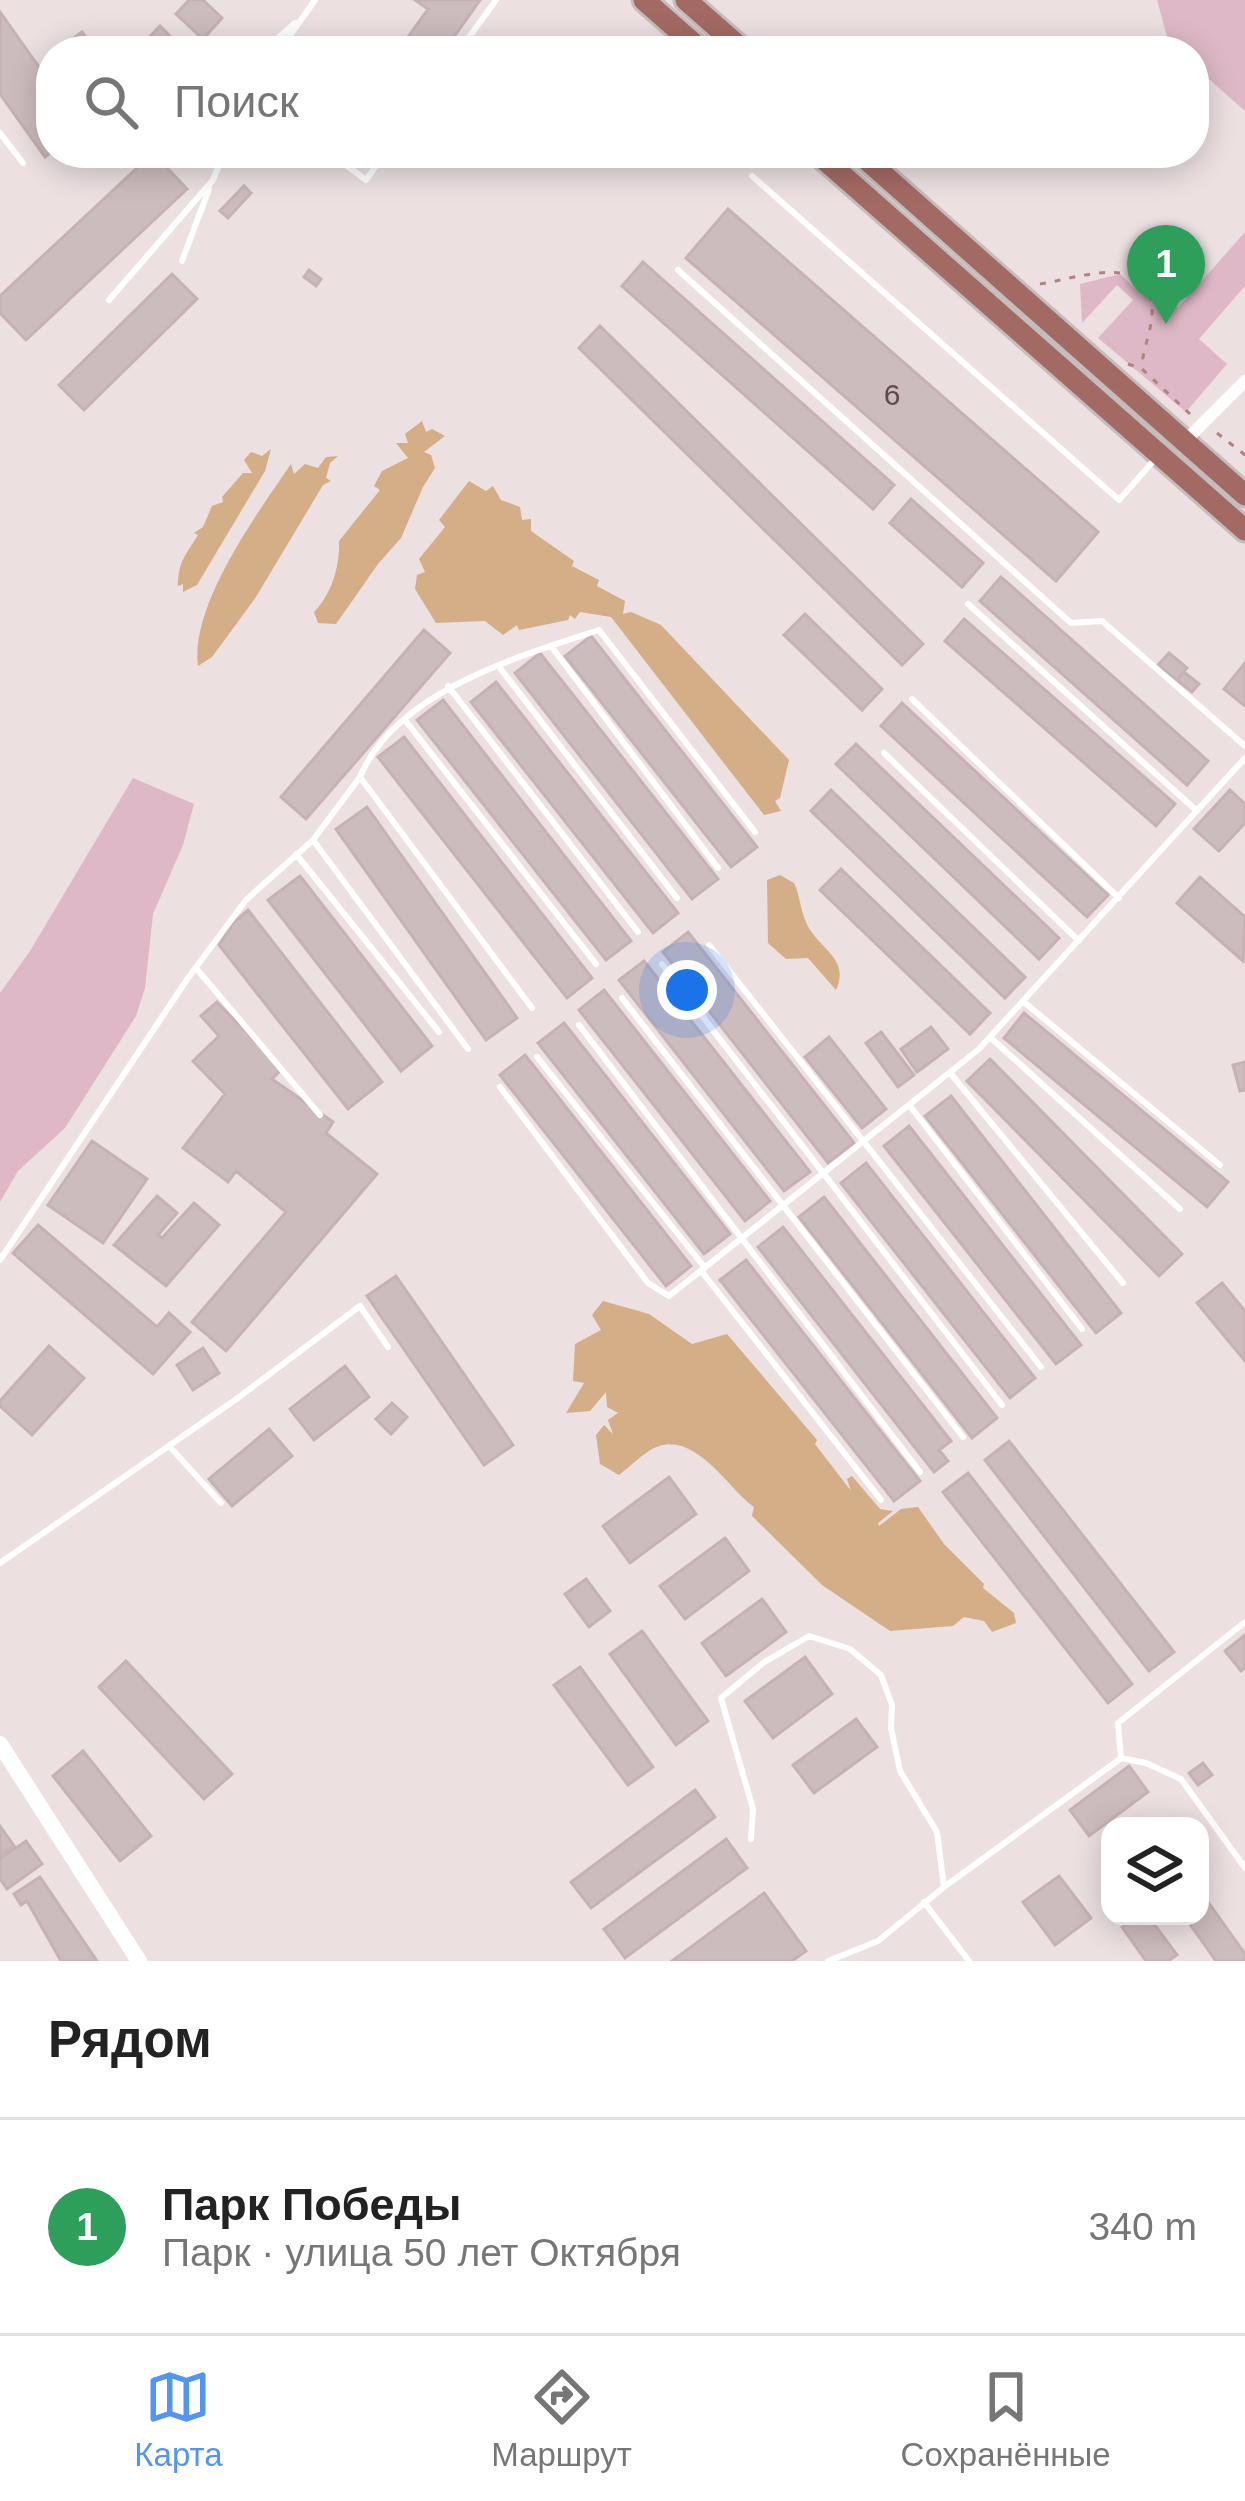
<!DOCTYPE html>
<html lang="ru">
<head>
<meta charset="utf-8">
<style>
  :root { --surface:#fff; --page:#f6f6f6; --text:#222; --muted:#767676; --line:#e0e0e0; --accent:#5394f7 }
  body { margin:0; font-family:Helvetica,sans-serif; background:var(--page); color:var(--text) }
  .controls { position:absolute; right:36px; bottom:36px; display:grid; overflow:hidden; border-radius:24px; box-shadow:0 6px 30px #0003 }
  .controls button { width:108px; height:108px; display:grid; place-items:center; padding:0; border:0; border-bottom:3px solid var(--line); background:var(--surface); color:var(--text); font:60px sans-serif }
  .you { position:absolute; left:687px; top:990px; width:42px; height:42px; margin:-30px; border:9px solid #fff; border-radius:50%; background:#1a73e8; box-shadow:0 0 0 18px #1a73e833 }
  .badge { display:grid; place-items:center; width:78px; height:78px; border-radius:50%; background:var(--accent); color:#fff; font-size:39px; font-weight:700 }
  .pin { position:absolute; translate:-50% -99px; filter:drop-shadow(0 3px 6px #0008) }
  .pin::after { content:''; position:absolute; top:63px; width:42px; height:36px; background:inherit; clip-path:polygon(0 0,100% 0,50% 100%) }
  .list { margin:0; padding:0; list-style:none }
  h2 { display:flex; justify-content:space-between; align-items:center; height:156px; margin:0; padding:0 48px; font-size:51px }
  h2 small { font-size:39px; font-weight:400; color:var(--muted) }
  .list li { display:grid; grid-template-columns:78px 1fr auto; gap:36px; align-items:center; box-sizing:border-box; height:216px; padding:0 48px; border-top:3px solid var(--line) }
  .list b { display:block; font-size:45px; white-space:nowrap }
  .list p { margin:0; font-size:39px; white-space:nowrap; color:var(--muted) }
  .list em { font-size:39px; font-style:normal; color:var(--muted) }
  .icon { flex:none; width:66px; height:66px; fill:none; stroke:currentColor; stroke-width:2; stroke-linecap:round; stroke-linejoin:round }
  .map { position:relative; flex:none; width:1245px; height:1961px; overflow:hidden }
  .search { position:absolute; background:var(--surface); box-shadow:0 6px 30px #0003; left:36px; right:36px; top:36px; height:132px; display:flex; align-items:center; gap:30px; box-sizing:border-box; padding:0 42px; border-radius:48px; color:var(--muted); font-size:45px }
  .sheet { height:372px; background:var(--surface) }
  nav { display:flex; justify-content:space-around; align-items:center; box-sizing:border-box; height:168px; border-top:3px solid var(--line); background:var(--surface); font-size:33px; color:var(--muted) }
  nav a { display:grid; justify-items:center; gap:6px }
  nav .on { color:var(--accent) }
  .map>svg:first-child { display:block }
  .green { fill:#deb8c6 }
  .water { fill:#d3ae86 }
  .building { fill:#cdbcbe; stroke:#c6b2b4; stroke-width:3 }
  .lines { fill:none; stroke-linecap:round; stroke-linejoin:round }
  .primary-casing { stroke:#c5bdbc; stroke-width:27 }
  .path { stroke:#b1827f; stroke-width:3; stroke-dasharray:6 9; stroke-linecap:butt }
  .service { stroke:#fff; stroke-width:6 }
  .minor { stroke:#fff; stroke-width:12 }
  .tertiary { stroke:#fff; stroke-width:16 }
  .primary { stroke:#a36a63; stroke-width:21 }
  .labels { text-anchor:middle; stroke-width:10; stroke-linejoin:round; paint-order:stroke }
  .number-label { font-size:30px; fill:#614948 }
</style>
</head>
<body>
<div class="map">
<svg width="1245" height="1961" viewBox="0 0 1245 1961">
  <rect width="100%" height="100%" fill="#ece0e1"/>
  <path class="green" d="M1157,0H1245V111L1194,66V51H1177L1169,44Z
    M1245,232V286L1199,339L1227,364L1186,412L1098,338L1133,300L1117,285L1082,323L1080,284L1120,274L1143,296L1152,286L1178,308Z
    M133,778L194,804L183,845L153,914L145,988L136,1016L65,1128L18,1171L0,1202V993L30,951Z"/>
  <path class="water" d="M422,421L426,432L432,429L445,436L424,452L431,455L435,468L423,487L401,538L378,564L336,624L318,623L314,612C332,594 340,565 339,541L380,490L374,486L382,471L408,458L396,443H408L405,434Z
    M271,449L265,471L197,585L183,592V584L178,586C178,560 187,554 198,535L194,533L203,527L212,506L223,502L222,497L243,473H252L244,460L251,452L262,456Z
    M338,456L330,463L326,478L331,481L323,485L256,597L212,657L198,666C190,605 257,514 291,464L294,474L305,464L318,468L326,457Z
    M469,481L486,491L493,486L501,500L520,507L522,520L531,519V531L574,561L572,566L599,580L597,586L625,601L623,614L631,612L661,625L789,760L780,798L775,801L781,811L764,815L611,617L580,612L575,619L570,615L568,620L519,630L517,625L503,635L485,621L436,623L415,589L417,575L425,572L419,559L445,527L439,520Z
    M780,875L794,883C800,895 800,909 806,922C816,948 851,957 836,990L808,958L786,959L768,943L767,880Z
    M603,1301L649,1314L692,1344L727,1334L817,1440L815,1444L851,1491L847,1479L852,1476L880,1509L893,1511L878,1523L879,1526L901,1509L918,1507L944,1544L984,1584L983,1588L1014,1613L1016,1623L992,1632L984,1621L964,1617L953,1626L890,1631L822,1585L752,1516L754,1507C729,1490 698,1434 659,1446C646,1450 630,1467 619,1475L600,1464L596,1435L604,1425L613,1434L608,1420L618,1413L607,1407L606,1392L590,1411L566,1413L584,1383L573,1381L575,1344L601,1330L592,1315Z"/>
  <path class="building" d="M189,0H203L222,18L203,39L176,14Z
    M415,0H480L444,51H398L428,9Z
    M0,12L51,84V152L45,157L0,94Z
    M160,26L185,51H144L140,47Z
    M82,32L96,51H56Z
    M153,153L187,189L26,340L0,313V296Z
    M344,153H371L362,166Z
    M244,186L251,193L228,218L220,211Z
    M728,209L1098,532L1056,581L686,258Z
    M643,262L894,485L873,509L622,286Z
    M309,270L321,279L316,286L304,277Z
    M172,274L197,299L84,410L59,385Z
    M600,326L923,644L902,665L579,348Z
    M911,499L983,563L962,587L890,523Z
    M1001,577L1208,761L1187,785L980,601Z
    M805,614L882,689L862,710L784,635Z
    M964,619L1175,804L1156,826L945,641Z
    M424,630L450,653L306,819L281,797Z
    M591,636L757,847L731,867L565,656Z
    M540,653L718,879L692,899L515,673Z
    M1169,653L1187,668L1177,680L1158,665Z
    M1245,663V706L1224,689Z
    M1184,672L1199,684L1192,692L1177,680Z
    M496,682L678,913L653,933L471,702Z
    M443,700L631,941L606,960L417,720Z
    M902,703L1108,895L1087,917L881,726Z
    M404,737L592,978L567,998L378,757Z
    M856,744L1059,938L1039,959L836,764Z
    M831,790L1025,977L1005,998L811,811Z
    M1230,790L1245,804V823L1219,851L1194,829Z
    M367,807L517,1018L486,1040L336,829Z
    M841,869L990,1013L970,1034L820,890Z
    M300,876L432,1046L401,1071L268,900Z
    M1200,877L1245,917L1243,961L1177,903Z
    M248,910L382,1082L348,1109L219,945L233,923Z
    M688,932L854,1143L828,1163L663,952Z
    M644,961L810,1172L784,1191L619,980Z
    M604,990L770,1201L745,1221L579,1010Z
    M217,1002L282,1069L272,1079L333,1122L326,1133L377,1174L226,1351L192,1322L286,1212L236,1171L228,1182L183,1148L225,1094L193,1061L219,1036L201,1016Z
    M1024,1013L1228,1182L1207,1207L1004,1038Z
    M564,1023L730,1234L704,1254L538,1043Z
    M931,1027L948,1049L917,1072L901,1049Z
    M881,1032L914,1075L898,1087L866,1043Z
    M829,1037L886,1109L862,1128L805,1057Z
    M525,1055L691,1266L666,1286L500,1075Z
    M990,1059L1182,1254L1159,1276L967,1081Z
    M1245,1062V1090L1240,1091L1233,1065Z
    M951,1096L1121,1313L1096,1333L925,1116Z
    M909,1126L1081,1345L1056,1364L884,1146Z
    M92,1141L147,1179L103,1243L48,1205Z
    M866,1163L1035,1378L1010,1398L841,1183Z
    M157,1196L177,1213L158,1235L162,1238L194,1203L219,1225L166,1286L114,1245Z
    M824,1197L997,1418L972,1438L799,1217Z
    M38,1225L157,1327L169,1313L190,1332L153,1374L13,1253Z
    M783,1227L951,1441L939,1450L948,1461L934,1472L758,1247Z
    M746,1260L920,1481L894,1501L720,1280Z
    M396,1276L513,1445L484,1465L367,1296Z
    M1222,1283L1245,1311V1361L1197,1303Z
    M49,1346L84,1378L32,1435L0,1406V1401Z
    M203,1348L219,1373L193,1390L177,1365Z
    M345,1366L369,1397L314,1440L290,1409Z
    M392,1403L407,1417L391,1434L376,1419Z
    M269,1429L292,1456L232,1506L209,1479Z
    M1009,1441L1174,1652L1149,1671L985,1460Z
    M968,1473L1132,1684L1108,1703L943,1492Z
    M669,1477L696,1514L630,1563L603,1526Z
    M725,1538L749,1571L685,1619L660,1586Z
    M586,1579L610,1611L589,1627L565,1594Z
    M762,1599L786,1632L726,1676L702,1643Z
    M642,1631L708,1721L676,1745L610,1654Z
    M1245,1635V1668L1241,1671L1225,1651Z
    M805,1657L832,1694L773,1738L745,1701Z
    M126,1661L232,1774L204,1799L99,1687Z
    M580,1667L653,1767L628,1785L554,1685Z
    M856,1719L877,1747L814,1793L793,1765Z
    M83,1751L151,1836L120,1861L53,1776Z
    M1203,1763L1212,1775L1198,1785L1189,1773Z
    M1129,1766L1148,1792L1089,1836L1070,1810Z
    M695,1790L715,1817L591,1908L571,1882Z
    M0,1826L14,1846L0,1856Z
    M726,1839L747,1868L625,1958L604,1929Z
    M26,1841L42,1864L7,1889L0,1879V1859Z
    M1059,1876L1091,1918L1055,1945L1023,1902Z
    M40,1877L97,1961H61L27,1901L21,1905L14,1894Z
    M1201,1892L1245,1954V1961H1216L1184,1916H1200Z
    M764,1893L806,1951L792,1961H672Z
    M1137,1916H1148L1177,1955L1168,1961H1146L1122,1927Z"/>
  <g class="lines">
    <defs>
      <path id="primary" d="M644,0L702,51
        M686,0L744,51
        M817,153L1245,530
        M859,153L1245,495"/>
    </defs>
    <use href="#primary" class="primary-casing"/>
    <path class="path" d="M1040,284C1074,279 1151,250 1152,309C1153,328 1143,347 1142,366
      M1128,364L1142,369L1190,414
      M1217,433L1245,455"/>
    <path class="service" d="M263,51L295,23
      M279,51L315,0
      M459,51L496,0
      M0,133L23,163
      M330,153L366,180L385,153
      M752,176L1119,500L1157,457
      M182,261L209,189
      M678,270L1071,623L1102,621L1245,746
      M109,300L213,180L224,153
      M968,604L1197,811
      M551,646L718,868
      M500,668L677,898
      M448,686L638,932
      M912,699L1119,898
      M405,720L596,964
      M884,753L1079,941
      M360,777C395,692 519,656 599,630L755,832
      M313,840L468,1049
      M296,854L439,1032
      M709,945L1041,1367
      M662,964L1002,1405
      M196,968L320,1115
      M622,998L963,1437
      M1024,1002L1220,1165
      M579,1025L920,1472
      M991,1038L1180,1209
      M537,1057L705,1268
      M951,1074L1123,1283
      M500,1087L648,1283L669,1296L979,1049L1245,758
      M910,1106L1082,1329
      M0,1260L188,978L246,900L313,840L360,777L532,1008
      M702,1272L881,1500
      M169,1446L221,1503
      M0,1563L235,1400L360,1306L388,1347
      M1245,1622L1118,1723L1121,1758L1146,1763L1181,1779L1245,1868
      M751,1839L753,1809L721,1698L763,1663L809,1636L850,1649L881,1675L892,1705L891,1728L900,1771L937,1832L944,1887
      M924,1902L969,1961
      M828,1961L878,1941L944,1887L1120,1759"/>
    <path class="minor" d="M1184,442L1245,381"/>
    <path class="tertiary" d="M0,1744L139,1961"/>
    <use href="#primary" class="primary"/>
  </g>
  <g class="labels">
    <g class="number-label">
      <text x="892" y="405">6</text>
    </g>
  </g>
</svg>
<div class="controls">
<button><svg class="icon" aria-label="layers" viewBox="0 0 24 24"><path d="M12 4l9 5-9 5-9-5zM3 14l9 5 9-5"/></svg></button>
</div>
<div class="you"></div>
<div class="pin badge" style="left:1166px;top:324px;background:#2e9e5b">1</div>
<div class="search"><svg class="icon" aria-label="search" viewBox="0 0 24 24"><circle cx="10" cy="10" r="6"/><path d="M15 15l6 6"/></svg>Поиск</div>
</div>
<section class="sheet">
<h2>Рядом<small></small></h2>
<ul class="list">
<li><span class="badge" style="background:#2e9e5b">1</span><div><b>Парк Победы</b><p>Парк · улица 50 лет Октября</p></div><em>340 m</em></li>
</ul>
</section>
<nav>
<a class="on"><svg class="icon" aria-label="map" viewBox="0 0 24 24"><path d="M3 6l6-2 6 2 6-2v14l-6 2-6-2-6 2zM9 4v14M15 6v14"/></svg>Карта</a>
<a><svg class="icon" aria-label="directions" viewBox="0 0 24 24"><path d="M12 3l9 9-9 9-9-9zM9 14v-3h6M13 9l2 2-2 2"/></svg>Маршрут</a>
<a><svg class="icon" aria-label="saved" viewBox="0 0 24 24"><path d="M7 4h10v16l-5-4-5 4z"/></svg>Сохранённые</a>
</nav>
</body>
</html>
